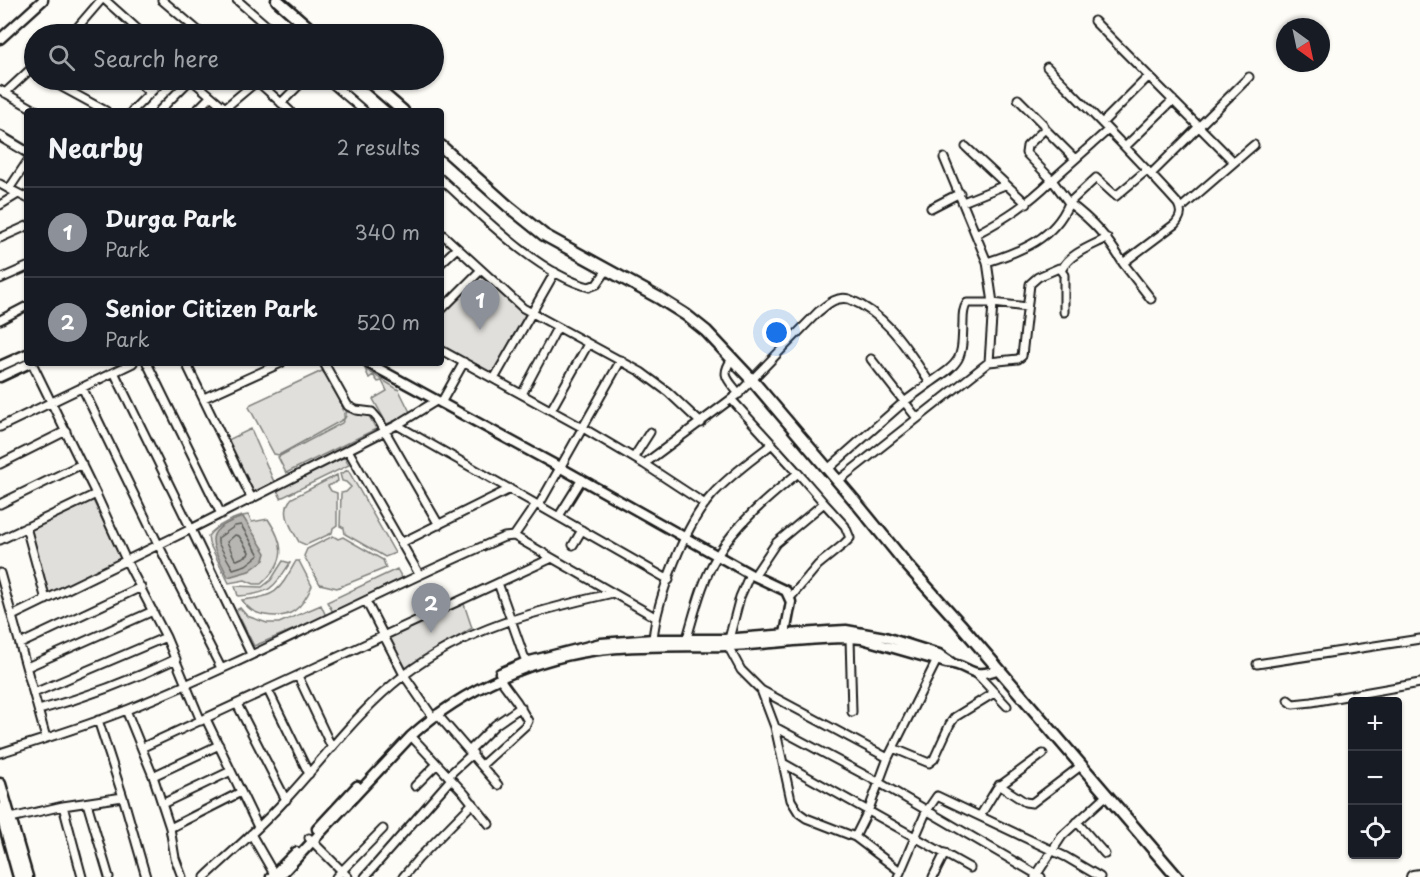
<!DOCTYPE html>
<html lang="en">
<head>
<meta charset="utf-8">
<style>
  :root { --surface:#171b24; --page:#20242c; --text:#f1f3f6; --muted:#9ea1a6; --line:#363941; --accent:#8c9099 }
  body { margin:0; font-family:"Playpen Sans",sans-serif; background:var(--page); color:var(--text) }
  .controls { position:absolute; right:18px; bottom:18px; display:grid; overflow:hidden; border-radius:6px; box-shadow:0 2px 4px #0004 }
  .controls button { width:54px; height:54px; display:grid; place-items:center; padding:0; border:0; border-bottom:2px solid var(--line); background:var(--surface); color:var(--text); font:30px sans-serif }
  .compass { position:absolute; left:1276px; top:18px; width:54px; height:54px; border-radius:50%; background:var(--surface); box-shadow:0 2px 4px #0004; rotate:147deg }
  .you { position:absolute; left:777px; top:333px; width:21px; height:21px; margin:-15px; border:4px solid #fff; border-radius:50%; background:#1a73e8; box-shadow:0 0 0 9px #1a73e833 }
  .badge { display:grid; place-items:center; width:39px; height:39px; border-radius:50%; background:var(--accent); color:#fff; font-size:20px; font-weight:700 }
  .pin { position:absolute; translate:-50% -50px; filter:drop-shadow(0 2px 3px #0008) }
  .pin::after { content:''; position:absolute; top:32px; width:21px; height:18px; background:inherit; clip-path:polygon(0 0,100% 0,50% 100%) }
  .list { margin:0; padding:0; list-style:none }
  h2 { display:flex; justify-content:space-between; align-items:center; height:78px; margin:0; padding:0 24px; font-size:26px }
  h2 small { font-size:20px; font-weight:400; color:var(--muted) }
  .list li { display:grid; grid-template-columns:39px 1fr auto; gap:18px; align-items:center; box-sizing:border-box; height:90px; padding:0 24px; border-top:2px solid var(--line) }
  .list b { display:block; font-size:22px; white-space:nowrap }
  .list p { margin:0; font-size:20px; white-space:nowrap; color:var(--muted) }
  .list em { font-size:20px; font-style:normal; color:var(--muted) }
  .icon { flex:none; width:33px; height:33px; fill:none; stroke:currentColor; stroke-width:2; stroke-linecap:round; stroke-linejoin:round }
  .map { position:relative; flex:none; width:1420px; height:877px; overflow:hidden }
  .search { position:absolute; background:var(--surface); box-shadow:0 2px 4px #0004; left:24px; top:24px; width:420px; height:66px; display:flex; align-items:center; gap:15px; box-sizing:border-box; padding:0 21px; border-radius:33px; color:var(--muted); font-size:22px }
  .panel { position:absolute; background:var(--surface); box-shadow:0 2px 4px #0004; left:24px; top:108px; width:420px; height:258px; border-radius:6px }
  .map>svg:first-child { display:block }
  .green { fill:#e0dfdb; stroke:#7e7e7c; stroke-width:1.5 }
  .water { fill:#b7b6b2; stroke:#797876; stroke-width:1.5 }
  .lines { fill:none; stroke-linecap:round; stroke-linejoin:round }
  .shore { stroke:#5a5a58; stroke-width:1.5 }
  .minor-casing { stroke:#1c1c1c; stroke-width:11 }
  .tertiary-casing { stroke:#1c1c1c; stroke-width:13 }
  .primary-casing { stroke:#1c1c1c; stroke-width:15 }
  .trunk-casing { stroke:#1c1c1c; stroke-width:16 }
  .minor { stroke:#fdfcf7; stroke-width:7 }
  .tertiary { stroke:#fdfcf7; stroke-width:8 }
  .primary { stroke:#fdfcf7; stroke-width:10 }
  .trunk { stroke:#fdfcf7; stroke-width:12 }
</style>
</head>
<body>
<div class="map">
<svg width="1420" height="877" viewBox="0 0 1420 877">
  <rect width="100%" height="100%" fill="#fdfcf7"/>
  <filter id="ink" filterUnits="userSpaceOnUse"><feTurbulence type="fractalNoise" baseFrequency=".0167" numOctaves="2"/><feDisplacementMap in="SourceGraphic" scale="12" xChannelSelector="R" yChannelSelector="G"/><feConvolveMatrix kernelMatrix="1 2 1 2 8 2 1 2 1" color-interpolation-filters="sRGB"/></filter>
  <g filter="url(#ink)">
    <path class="green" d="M479,275L527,315L492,374L441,345V313Z
      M365,369L399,390L411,414L387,424L373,399L387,391L382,381L378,382L373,375L369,378Z
      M322,371C330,378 346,409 344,419L279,455L274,454L249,407L251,404Z
      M362,411L368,414L376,429L286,473L278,457L342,423L346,416V412Z
      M251,429L274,482L254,492L250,491L228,440Z
      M344,457L349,465L281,498L277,490Z
      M348,470L395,553L385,557L345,534L344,528L340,526L341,493L346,492L351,487L346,482L342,481L340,474Z
      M337,475L338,481L328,486L331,491L337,493V525L333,528L332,533L306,545L299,542C292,529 279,511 292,498Z
      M92,498L121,559L49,594L30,529Z
      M248,515L252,522L268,519C286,546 286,562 261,584H254L245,580L229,583L209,543L208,536C217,525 234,517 248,515Z
      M333,536L338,539L343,537L383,560L386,568L337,588L320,584L304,556L307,549Z
      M283,561L290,563C273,589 270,594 238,596L235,586L262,587L271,580Z
      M296,561H299L312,586C302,608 291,620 265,615C254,613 248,609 242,600C277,597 279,591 296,561Z
      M397,569L402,578L333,612L327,602Z
      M464,604L472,628L405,670L387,638Z
      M321,605L326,616L254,646L236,610L240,608L247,616L267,623H279Z"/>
    <path class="water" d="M243,517L266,553L264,560L249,571L228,577C213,545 198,531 243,517Z"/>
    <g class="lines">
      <path class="shore" d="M241,525L259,555L246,565L233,569L218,543V538L235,526Z
        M235,535L239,536L249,552L248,555L237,560L235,559L227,542Z"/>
      <defs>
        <path id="minor" d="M105,0L143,34
          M162,0L202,34
          M237,0L276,34
          M1094,21L1234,162
          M76,29L101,0
          M69,34L78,28L90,34
          M1047,67C1091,112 1136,157 1178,204C1182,212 1181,217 1175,224L1123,263C1107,237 1093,221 1069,203L1096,178L1116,196L1147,170
          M49,80L106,111
          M136,80L150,93
          M192,80L225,108L257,81L255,80
          M328,80L364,111
          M257,81L290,111
          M0,90L37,111
          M5,93L34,66
          M1018,99L1043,124L1045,129L1027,146L1026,153L1052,180L1108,130
          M281,103L304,80
          M132,111L163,80
          M159,111L190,80
          M196,111L211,96
          M1102,123L1149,76
          M1045,129L1075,159
          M966,147L1027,204
          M1125,147L1173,100
          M944,158L987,262C1021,251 1054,239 1069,203L1052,180C1027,204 1008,217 976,234
          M27,162L9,189L27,198
          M1151,174L1249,77
          M441,179C480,214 538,274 589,287L597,284L607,270
          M0,184L9,189
          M963,202L1005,185
          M0,205L18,194
          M931,208L960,193
          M1180,209L1254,145
          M441,233L523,308L641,372L668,392L701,423
          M0,238L27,226
          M987,262L993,303L989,362L1018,359L1022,356L1030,284L1038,277L1059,268L1064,275V312
          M441,263L457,248
          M1123,263L1151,299
          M1062,269C1070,253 1092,246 1107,238
          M0,279L27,267
          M441,310L481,270
          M0,320L27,306
          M441,350L583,428L644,464L738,394L818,312C828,304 836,296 849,299C888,315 907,349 930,383C962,361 962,361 963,321C963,315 963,309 967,303H993L1027,307
          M732,359C720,376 728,379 739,394
          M871,359L917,418
          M32,363L96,494L126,560L166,637L201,721
          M147,363L221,514
          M186,363L252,499
          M324,363L348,406L356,410L372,412L378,419L439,525
          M494,379L555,272
          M82,387L158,544L221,668
          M522,394L557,328
          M204,398L281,363
          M436,401L397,425L536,504
          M441,403L464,362
          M551,410L588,344
          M0,427L133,363
          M348,450L419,574
          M634,457L650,432
          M0,464L66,431
          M644,464L705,504
          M828,469L904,402L930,383
          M838,481L989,362
          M0,504L82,464
          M539,505L621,360
          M559,516L582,479
          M26,527L46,600
          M514,536L536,504L669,580
          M0,540L96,494
          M401,543L510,489
          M573,545L582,530
          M0,573L46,738
          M754,576L776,543L824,503L798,473
          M498,583L526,662
          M790,598L818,565L844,544L850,538L845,526L824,503
          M366,601L404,675L430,713
          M12,616L191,529L114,372
          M687,638C695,611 702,581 717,556C737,523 769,497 798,473L772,444
          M850,638L852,712
          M653,639C657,598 685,525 712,495C730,475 752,460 772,444L732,400
          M729,639L740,597L750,574
          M20,644L141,587
          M728,646L741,670L761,690L888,758
          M251,654L191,529L397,425
          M1257,664L1420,639
          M27,667L153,611
          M977,674L1007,706
          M298,676L332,748
          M268,690L309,774
          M761,690L775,727L791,800L799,813L806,818L855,837L900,871
          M34,693L166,637
          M1288,700L1293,704L1312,702L1420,683
          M237,704L286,800
          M39,710C87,697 132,680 176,659
          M126,710L153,776L170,828L175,858L182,877
          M437,714L498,785
          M206,719L258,827
          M98,720L123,797L146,877
          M775,727L878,782L1041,877
          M411,736L465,794L489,824
          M143,747L552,558L655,617
          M893,748L929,763L934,759L950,724L955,717L994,693
          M470,750L495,725L521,707
          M0,753C43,739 87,726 129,709C257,657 378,591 504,537L514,536L552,558
          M783,763L970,868
          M482,765L526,725L528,721L517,702L500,679
          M153,776L219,745
          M448,776L473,753
          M999,785L1025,802L1032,803L1082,765
          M415,786L437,764
          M87,803L109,877
          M162,804L231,771
          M63,806L82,877
          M980,816L997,788L1043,754
          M11,818L63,806L123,797
          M1077,822L1105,854
          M170,828L241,792
          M251,834L274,874
          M855,837L869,809L888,758L937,660
          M309,838L348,877
          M205,877C233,851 262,826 287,798C325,757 359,710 403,676C465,628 539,610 613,593
          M336,877L383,829
          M365,877L451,779
          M403,877L418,859L473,803
          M898,877L926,812L937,796L1066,857L1100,877
          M933,877L945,853
          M1035,877L1062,836L1107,795"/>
        <path id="tertiary" d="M0,39L43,0
          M0,136L27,152
          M368,363L561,468L750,574L786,591L791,602L784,639
          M0,366L27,354
          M0,377L30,363
          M500,673L526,662L601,643L653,639H724L828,631L846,630L885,637L939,654L952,663
          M317,829L357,786
          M271,877L296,852
          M279,877L411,736C464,688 537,656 608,649C648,645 688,647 727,646C768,645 809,638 850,638L862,639L946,663C971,664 969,681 999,669"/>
        <path id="primary" d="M277,0L316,34
          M367,80L403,111
          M441,146L508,206L544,235L659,298L686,315L706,331L752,380L854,500L907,565L960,624L1177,877
          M0,784L27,877
          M0,809L19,877"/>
        <path id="trunk" d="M1413,877L1420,876"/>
      </defs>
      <use href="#minor" class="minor-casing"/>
      <use href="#tertiary" class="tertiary-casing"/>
      <use href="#primary" class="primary-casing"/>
      <use href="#trunk" class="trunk-casing"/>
      <use href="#minor" class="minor"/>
      <use href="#tertiary" class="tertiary"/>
      <use href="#primary" class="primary"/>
      <use href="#trunk" class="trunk"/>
    </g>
  </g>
</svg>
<div class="controls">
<button>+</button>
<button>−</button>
<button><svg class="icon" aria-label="locate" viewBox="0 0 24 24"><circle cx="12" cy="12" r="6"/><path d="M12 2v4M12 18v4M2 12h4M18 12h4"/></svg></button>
</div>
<svg class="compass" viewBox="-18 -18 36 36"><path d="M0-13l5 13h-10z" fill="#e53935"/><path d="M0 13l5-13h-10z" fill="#9ea1a6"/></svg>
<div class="you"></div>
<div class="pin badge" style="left:480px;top:330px">1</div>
<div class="pin badge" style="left:431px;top:633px">2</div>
<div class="search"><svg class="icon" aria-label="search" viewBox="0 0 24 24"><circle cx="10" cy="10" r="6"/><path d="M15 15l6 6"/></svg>Search here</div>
<section class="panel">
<h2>Nearby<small>2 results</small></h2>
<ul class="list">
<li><span class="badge">1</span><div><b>Durga Park</b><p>Park</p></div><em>340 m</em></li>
<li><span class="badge">2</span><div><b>Senior Citizen Park</b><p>Park</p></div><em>520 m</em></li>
</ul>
</section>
</div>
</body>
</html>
